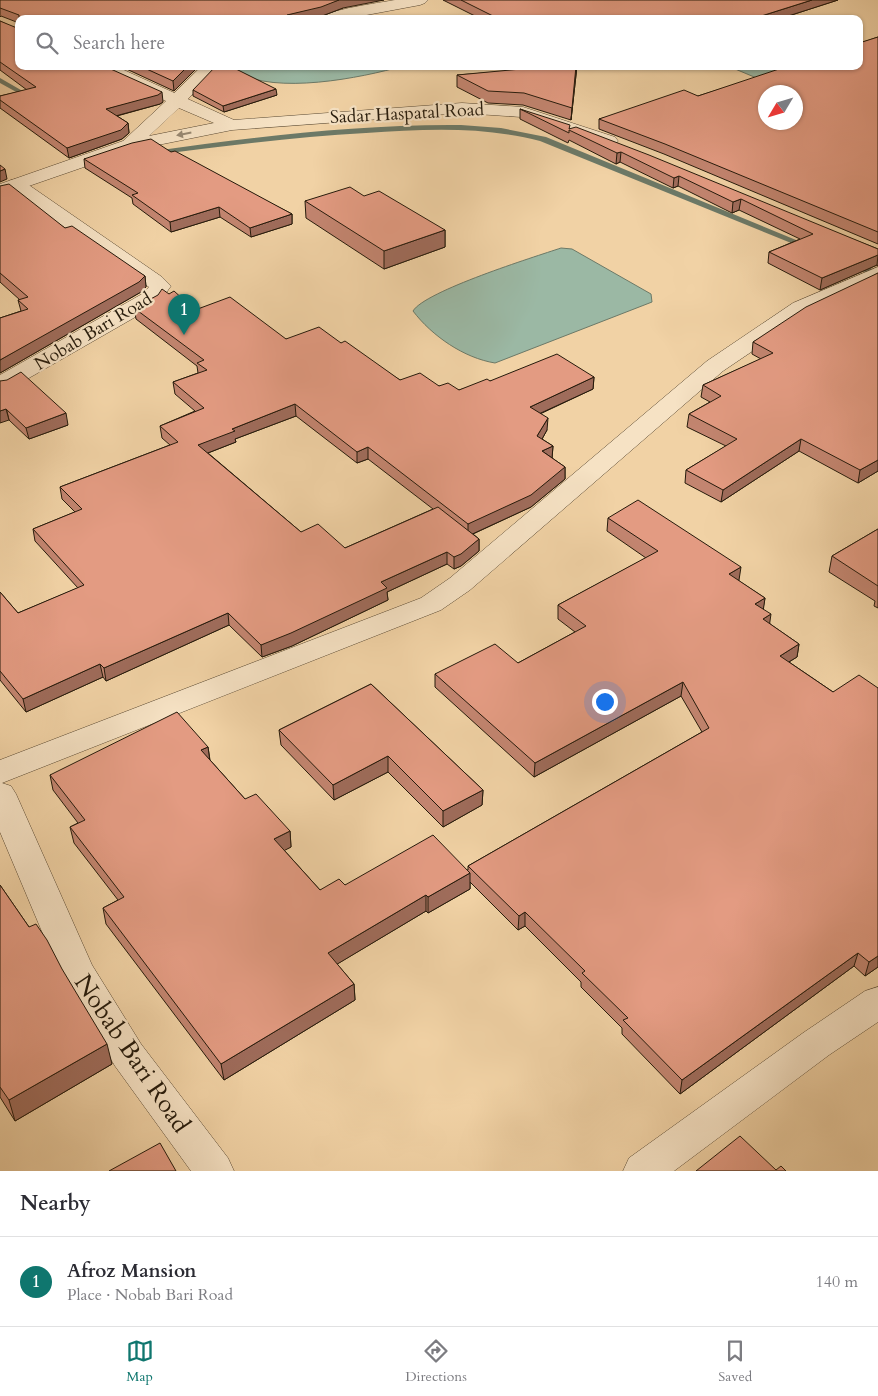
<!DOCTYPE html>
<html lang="en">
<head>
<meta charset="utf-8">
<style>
  :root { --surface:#fff; --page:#f7f7f7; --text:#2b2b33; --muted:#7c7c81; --line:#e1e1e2; --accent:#0f766e }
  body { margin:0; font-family:Cardo,serif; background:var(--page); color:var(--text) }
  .compass { position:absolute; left:758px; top:85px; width:45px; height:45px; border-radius:50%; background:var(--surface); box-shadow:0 1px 4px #0004; rotate:232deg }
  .you { position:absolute; left:604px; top:701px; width:18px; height:18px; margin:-12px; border:4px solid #fff; border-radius:50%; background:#1a73e8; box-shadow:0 0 0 8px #1a73e833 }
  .badge { display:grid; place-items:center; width:32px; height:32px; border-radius:50%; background:var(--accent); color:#fff; font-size:16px; font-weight:700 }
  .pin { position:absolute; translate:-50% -41px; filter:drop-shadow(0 1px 2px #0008) }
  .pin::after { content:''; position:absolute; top:26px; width:18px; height:15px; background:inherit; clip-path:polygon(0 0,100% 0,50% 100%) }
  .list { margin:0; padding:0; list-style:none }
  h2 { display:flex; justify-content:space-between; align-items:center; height:65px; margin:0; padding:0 20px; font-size:21px }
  h2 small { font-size:16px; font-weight:400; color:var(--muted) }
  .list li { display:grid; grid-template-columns:32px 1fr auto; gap:15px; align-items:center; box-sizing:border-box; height:90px; padding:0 20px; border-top:1px solid var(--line) }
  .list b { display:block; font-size:19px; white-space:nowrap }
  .list p { margin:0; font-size:16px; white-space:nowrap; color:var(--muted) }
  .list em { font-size:16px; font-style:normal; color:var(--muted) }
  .icon { flex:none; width:28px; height:28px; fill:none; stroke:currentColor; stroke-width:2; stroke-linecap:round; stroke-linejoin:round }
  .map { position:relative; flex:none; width:878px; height:1171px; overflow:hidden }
  .search { position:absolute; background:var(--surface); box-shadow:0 1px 4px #0004; left:15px; right:15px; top:15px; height:55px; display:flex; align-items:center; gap:12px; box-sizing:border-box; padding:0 18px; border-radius:10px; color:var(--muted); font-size:19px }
  .sheet { height:155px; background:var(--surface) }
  nav { display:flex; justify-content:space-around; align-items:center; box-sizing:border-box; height:70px; border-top:1px solid var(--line); background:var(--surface); font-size:14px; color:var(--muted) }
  nav a { display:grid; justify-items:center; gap:2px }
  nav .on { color:var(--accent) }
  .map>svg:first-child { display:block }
  .water { fill:#9bb8a4; stroke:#6c7967 }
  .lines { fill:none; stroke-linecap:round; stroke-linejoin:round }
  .stream { fill:#6c7967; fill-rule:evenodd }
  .minor-casing { stroke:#584832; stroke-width:1 }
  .tertiary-casing { stroke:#584832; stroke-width:1 }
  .minor { fill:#f6e2c4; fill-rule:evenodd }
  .tertiary { fill:#f6e2c4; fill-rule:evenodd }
  .wall { fill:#c38570; stroke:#251a0b; fill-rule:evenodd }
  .shaded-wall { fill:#9f6c5b; stroke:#251a0b }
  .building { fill:#e39b82; stroke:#251a0b; fill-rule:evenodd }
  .oneway { fill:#988871 }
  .labels { text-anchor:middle; stroke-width:4.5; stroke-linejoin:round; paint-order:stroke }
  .far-street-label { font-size:18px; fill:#251a0b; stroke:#f6e2c4 }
  .near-street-label { font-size:25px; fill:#251a0b; stroke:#f6e2c4 }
</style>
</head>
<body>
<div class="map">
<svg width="878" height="1171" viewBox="0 0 878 1171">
  <rect width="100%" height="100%" fill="#f1d2a5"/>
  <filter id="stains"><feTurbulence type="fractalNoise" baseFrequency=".004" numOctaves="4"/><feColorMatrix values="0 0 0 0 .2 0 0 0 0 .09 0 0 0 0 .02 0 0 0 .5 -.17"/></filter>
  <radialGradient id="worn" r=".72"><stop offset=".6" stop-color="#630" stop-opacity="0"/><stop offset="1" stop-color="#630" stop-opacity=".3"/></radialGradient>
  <path class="water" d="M241,66H403C361,78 275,95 237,72Z
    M728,66H810L759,79Z
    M561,248L572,249L651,294L652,302L495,363C464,358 432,336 413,311C425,291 534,257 561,248Z"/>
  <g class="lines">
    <path class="stream" d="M0,78L33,97L35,98L29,99L0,83Z
      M461,125L501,128L546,137L813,247L809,249H806L540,141C482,126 425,129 366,133C295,137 225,146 154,155L150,153L154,151C255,137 358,124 461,125Z
      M852,261L878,271V277L849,266L848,264Z"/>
    <defs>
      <path id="minor" d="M395,0H428L425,3L420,5L345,19H320C328,9 380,3 395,0Z
        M202,66H220L182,105L176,106L170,105L167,101L170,97Z
        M16,179L23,181L162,277L171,286L158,304L8,390L0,392V375L142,294L149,287L9,189L7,185L9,181Z
        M878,267V281L809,313L723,371L470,590L441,610L2,783L11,786L16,794L92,965L141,1044L228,1158L234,1171H191L115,1066L59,972L0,832V760L421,598L450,578L707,361L793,303Z
        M878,987V1022L829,1055L674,1171H623L629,1158L803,1033L865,991Z"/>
      <path id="tertiary" d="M93,66H115L234,120L462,103L523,107L615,137L618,141L615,145L609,146L521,117L462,113L232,130L133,150L0,196V184L123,141L166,101L95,69ZM179,108L214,123L149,136Z"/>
    </defs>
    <use href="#minor" class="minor-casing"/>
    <use href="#tertiary" class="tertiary-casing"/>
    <use href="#minor" class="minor"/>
    <use href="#tertiary" class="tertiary"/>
  </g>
  <path class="wall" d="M0,0L343,8L322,16L309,19H19V23L1,16L0,17Z
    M443,0H838L779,19H481Z
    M0,21L163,102L160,104L117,116L128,123L129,133L122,139L69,158L0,108V96L27,90L0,70Z
    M878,37V244L664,154L599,129V119L698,96L789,68Z
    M120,66H199L174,91Z
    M577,66L571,120L523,105L488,103L457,87V75Z
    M193,90L277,95L224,112L193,96Z
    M520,109L570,129L878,249V266L877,265L820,290L768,263L769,252L800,239L739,210L732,213L678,186L673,188L620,162L616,164L569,140L568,143L520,119Z
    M171,152L292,214V224L251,237L220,217L171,232L133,204L132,198L85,168L84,159Z
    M0,186L65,228L145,276L146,287L141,292L0,373V318L21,311L18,300H20L0,282Z
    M305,201L445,230V247L384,269L306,218Z
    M878,273V471L858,483L799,451L721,502L685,483L686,470L726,446L687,427L689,414L710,402L701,397L703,385L761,359L752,354L753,342Z
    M169,294L195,310L286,339L341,343L400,380L439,386L459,390L490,381L594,377L593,389L540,414L547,430L542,439L553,446L552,458L565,467V479L531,507L473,534L479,539V551L461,566L454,569L447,564L387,592L388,600L292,646L262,657L229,625L106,681L103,677L26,712L0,680V592L18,613L78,588L35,541L33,529L75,512L62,499L60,487L170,445L162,438L160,426L195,411L175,394L173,382L198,373L197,366L136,319L134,308ZM296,416L357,463L368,459L433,509L345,548L301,532L208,453L236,442L235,439Z
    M0,381L68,425L29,439L9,420Z
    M608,518L739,580V581L765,598L763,609L770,624L799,644L797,657L789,662L833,692L878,688V967L865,976L854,966L680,1094L622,1034V1028L581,987V982L525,926L518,930L470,882V889L428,913L426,911L337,964L354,984L355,1000L224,1080L106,924L103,908L118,900L74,843L70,827L78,823L53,790L50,775L208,747L210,760L245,799L290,831L291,847L284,850L320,890L345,885L468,870V866L702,732L681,696L534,777L435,687V674L518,663L575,632L558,619V605L646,558L607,531Z
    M878,529V608L874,606L875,601L829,572L832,556Z
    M371,684L483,790L482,805L443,827L388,772L334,800L281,745L279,730Z
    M0,885L29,927L112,1064L15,1121L0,1097Z"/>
  <path class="shaded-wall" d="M339,0H384L343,8L322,16L309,19H280L287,15Z
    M812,0H838L779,19H755V18Z
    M749,16V19H738Z
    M188,66H199L174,91L173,81Z
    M576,66H577L571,120L572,108Z
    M276,89L277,95L224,112L223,106Z
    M162,92L163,102L160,104L108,118L106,109Z
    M128,123L129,133L122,139L69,158L67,148Z
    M621,152L620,162L616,164L617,153Z
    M5,169L7,179L0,182V171Z
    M679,176L678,186L673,188L674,178Z
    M741,199L739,210L732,213L733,202Z
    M219,207L220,217L171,232L170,222Z
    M292,214V224L251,237L250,228Z
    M445,230V247L384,269V251Z
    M878,255L877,265L820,290L822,278Z
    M145,276L146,287L141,292L0,373V360Z
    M594,377L593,389L530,418V407Z
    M295,404L296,416L235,439L236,442L200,456L198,445L232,429Z
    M6,409L9,420L0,423V411Z
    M66,413L68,425L29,439L26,428Z
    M548,418L547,430L537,448V436Z
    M801,439L799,451L721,502L723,490Z
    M553,446L552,458L542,451Z
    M368,447V459L357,463V452Z
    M878,460V471L858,483L860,470Z
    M565,467V479L531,507L468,536V524Z
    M479,539V551L461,566L454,569V557Z
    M447,552V564L387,592L388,600L292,646L262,657L261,645L381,582Z
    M741,567L739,580L727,588L729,574Z
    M765,598L763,612L755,604Z
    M228,613L229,625L106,681L104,668Z
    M771,614L769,628L763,619Z
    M799,644L797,657L777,669L780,656Z
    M100,664L103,677L26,712L23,699Z
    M683,682L681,696L534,777L535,763Z
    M208,747L210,762L201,750Z
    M388,756V772L334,800L333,785Z
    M483,790L482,805L443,827V811Z
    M290,831L291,847L276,855L274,839Z
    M470,873V889L428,913V897Z
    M426,895V911L329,969L328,953Z
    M525,912V926L518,930L519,916Z
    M858,953L854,966L680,1094L682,1080Z
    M878,956V967L865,976L869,962Z
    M354,984L355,1000L224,1080L221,1064Z
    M107,1044L112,1064L15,1121L9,1100Z"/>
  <path class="building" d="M0,0H339L321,7L287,15L289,16L280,19H19V15L0,8Z
    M461,0H812L755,18L749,16L738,19H499Z
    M0,21L17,28L19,26V66H104L162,92L158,95L106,109L128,123L121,130L67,148L0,100V96L36,87L0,62Z
    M878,37V232L665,144L599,119L684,90L698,96L785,67L789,68L795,66H859V43ZM766,92H796V122H766Z
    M140,66H188L173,81Z
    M216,66H230L276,89L223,106L193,90Z
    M553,66H576L572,108L524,93L488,91L457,75Z
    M520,109L570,125L569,129L576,127L649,155L878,249V255L822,278L769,252L813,234L741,199L733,202L679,176L674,178L621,152L617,153L569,130V133Z
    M151,139L171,152L175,151L292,214L250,228L219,207L170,222L132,195L138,193L84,159L132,143Z
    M0,165L5,169L0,171Z
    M9,184L65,228L72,226L145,276L139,282L0,360V318L28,309L18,300L28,297L0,273V186Z
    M350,187L364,196L379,191L445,230L384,251L305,201Z
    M878,273V460L860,470L801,439L723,490L686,470L737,439L689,414L721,396L703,385L773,353L753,342L806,307Z
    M162,289L169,294L174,291L195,310L230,297L286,339L319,327L341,343L345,341L400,380L420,373L439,386L448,383L459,390L487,379L490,381L557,354L594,377L530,407L548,418L537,436L553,446L542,451L565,467L531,495L468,524L368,447L357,452L295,404L232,429L235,431L198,445L301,532L318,524L345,548L438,507L479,539L461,554L454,557L447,552L381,582L387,588L291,633L261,645L228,613L104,668L100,664L23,699L0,671V592L18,613L84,585L33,529L82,509L60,487L178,442L160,426L204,408L173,382L207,370L197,363L204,360L134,308L158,295Z
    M21,372L66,413L26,428L6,409L0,411V381L7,380Z
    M638,500L741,567L729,574L765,598L755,604L771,614L763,619L799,644L780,656L833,692L859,675L878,688V956L869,962L858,953L682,1080L623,1020L628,1018L582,973L585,971L525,912L519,916L468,866L709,728L683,682L535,763L435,674L495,644L518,663L586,626L558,605L658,551L608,518Z
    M878,529V586L832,556Z
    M371,684L483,790L443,811L388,756L333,785L279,730Z
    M177,712L208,747L201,750L245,799L256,794L290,831L274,839L320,890L339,879L345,885L433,835L470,873L428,897L426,895L328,953L354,984L221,1064L103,908L124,897L70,827L85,820L50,775Z
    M0,885L29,927L36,924L47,940L62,969L107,1044L9,1100L0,1087Z
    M740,1136L776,1170L781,1166L786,1171H696Z
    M160,1143L176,1171H109Z"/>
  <defs><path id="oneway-solid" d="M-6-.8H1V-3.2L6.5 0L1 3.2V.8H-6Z" transform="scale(1.25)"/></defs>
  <use class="oneway" href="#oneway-solid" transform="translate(184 134) rotate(169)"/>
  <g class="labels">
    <g class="far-street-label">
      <text transform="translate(407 113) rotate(-3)" y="6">Sadar Haspatal Road</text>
      <text transform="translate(93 331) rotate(-31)" y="6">Nobab Bari Road</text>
    </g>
    <g class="near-street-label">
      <text transform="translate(133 1053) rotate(56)" y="9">Nobab Bari Road</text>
    </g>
  </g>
  <rect width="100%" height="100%" filter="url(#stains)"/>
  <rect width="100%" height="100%" fill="url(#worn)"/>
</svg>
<svg class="compass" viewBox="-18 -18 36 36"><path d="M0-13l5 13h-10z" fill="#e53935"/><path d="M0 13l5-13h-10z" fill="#7c7c81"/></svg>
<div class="you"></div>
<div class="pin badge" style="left:184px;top:335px">1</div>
<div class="search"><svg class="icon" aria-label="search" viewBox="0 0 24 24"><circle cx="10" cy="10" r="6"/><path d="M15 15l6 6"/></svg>Search here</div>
</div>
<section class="sheet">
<h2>Nearby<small></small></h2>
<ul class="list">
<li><span class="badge">1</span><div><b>Afroz Mansion</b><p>Place · Nobab Bari Road</p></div><em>140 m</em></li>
</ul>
</section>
<nav>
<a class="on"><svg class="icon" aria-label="map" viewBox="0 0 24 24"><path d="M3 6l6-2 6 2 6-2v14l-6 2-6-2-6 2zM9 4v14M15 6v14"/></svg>Map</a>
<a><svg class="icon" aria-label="directions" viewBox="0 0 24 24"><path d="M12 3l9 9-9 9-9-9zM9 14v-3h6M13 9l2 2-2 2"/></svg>Directions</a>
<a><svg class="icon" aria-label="saved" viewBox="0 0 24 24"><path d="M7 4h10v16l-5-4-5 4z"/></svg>Saved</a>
</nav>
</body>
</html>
